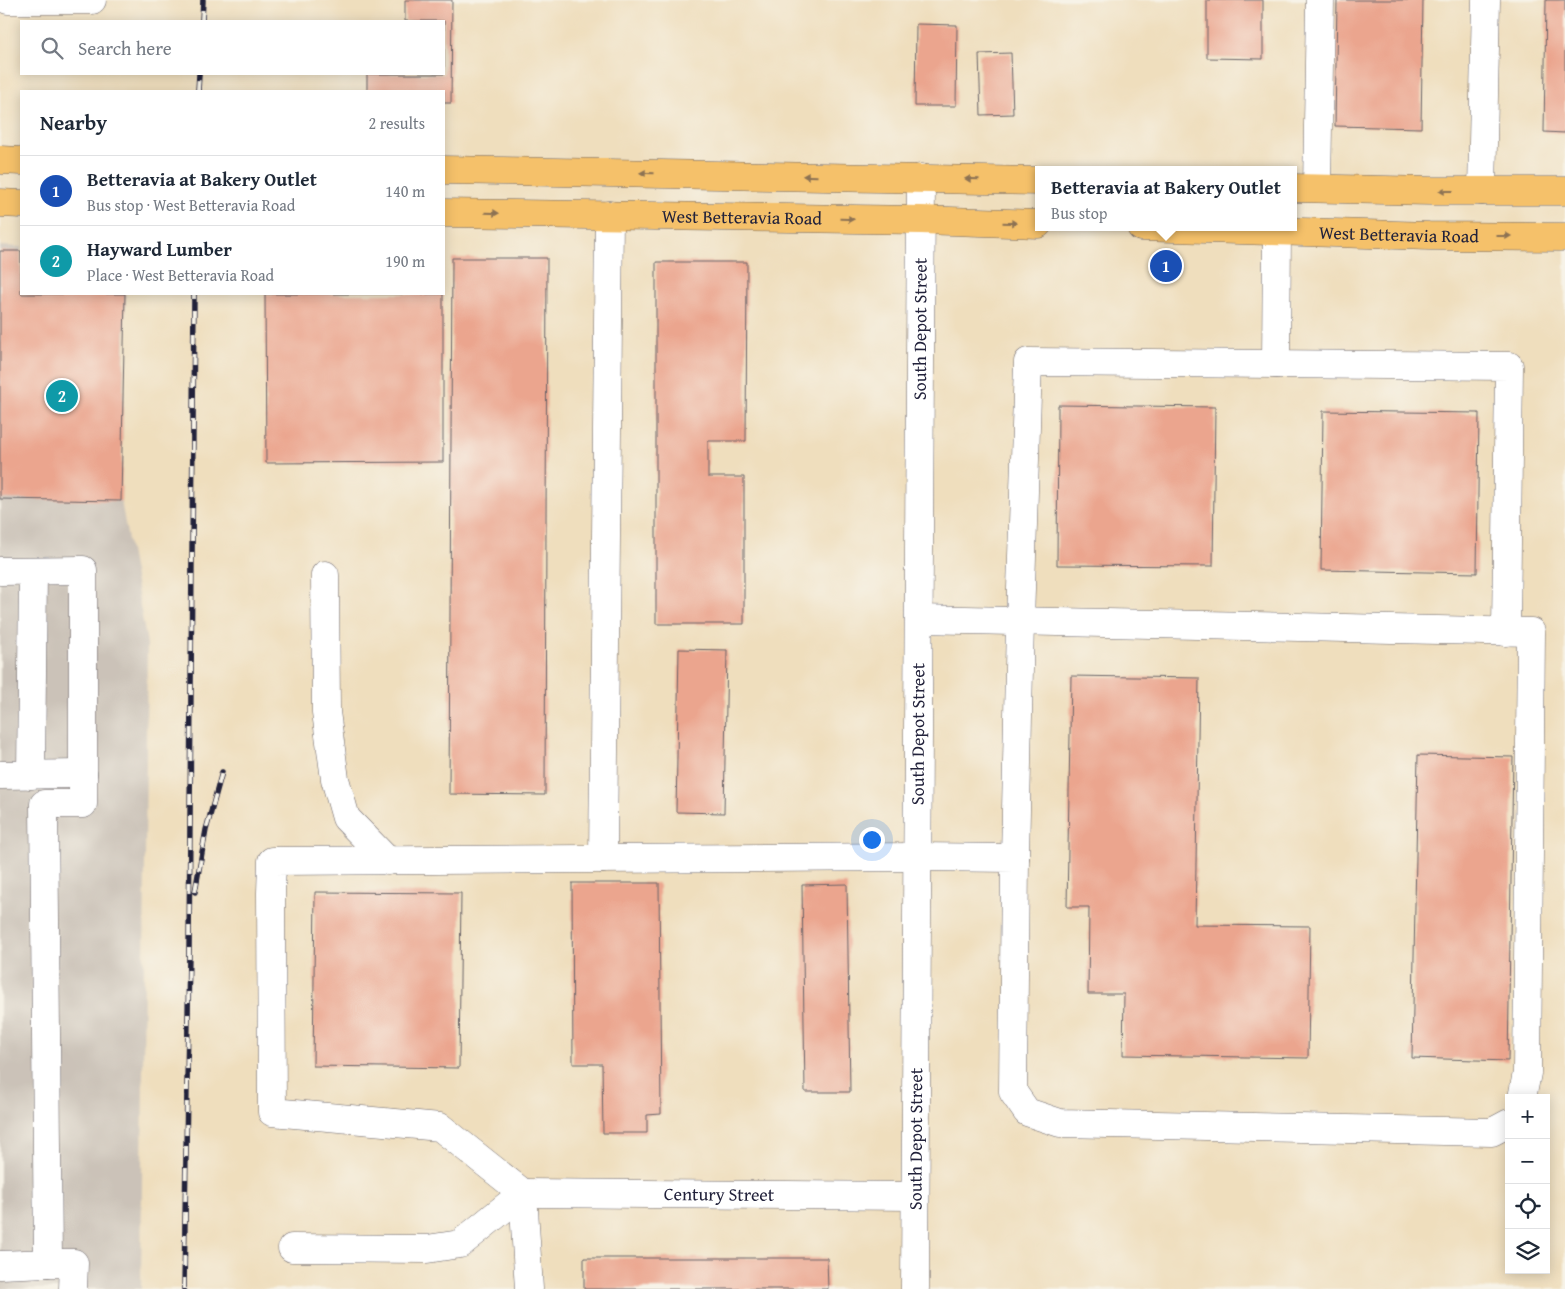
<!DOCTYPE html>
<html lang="en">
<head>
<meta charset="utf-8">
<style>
  :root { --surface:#fff; --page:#f2f2f3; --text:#1f2937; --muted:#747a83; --line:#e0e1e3; --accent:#0f766e }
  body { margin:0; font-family:"Gentium Book Plus",serif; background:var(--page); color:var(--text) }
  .controls { position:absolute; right:15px; bottom:15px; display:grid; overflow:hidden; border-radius:0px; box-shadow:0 2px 12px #0003 }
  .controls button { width:45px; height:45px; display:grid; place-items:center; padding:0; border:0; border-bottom:1px solid var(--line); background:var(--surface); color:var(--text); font:25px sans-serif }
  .you { position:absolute; left:871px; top:839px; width:18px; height:18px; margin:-12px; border:4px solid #fff; border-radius:50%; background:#1a73e8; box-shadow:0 0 0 8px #1a73e833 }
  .badge { display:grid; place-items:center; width:32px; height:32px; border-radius:50%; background:var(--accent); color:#fff; font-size:16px; font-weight:700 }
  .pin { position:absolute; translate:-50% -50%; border:2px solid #fff; box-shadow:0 1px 5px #0006 }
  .popup { position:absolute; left:1035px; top:166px; width:262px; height:65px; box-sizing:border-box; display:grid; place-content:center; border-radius:0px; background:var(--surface); filter:drop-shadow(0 1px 4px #0005); font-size:16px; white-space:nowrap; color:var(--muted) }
  .popup b { font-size:19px; color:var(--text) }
  .popup::after { content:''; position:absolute; left:50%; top:100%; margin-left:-10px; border:10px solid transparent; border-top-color:var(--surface) }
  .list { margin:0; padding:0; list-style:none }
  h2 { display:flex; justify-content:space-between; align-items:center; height:65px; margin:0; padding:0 20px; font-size:21px }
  h2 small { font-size:16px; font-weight:400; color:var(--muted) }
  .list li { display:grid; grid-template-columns:32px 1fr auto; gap:15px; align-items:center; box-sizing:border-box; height:70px; padding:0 20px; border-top:1px solid var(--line) }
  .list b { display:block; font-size:19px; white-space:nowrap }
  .list p { margin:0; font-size:16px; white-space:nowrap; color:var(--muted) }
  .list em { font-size:16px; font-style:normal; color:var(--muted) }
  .icon { flex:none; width:28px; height:28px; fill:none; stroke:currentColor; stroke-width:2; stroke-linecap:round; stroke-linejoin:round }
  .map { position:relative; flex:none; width:1565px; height:1289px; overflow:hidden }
  .search { position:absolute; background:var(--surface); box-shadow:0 2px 12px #0003; left:20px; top:20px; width:425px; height:55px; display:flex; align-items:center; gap:12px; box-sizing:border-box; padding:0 18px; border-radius:0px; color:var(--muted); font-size:19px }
  .panel { position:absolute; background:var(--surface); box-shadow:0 2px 12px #0003; left:20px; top:90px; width:425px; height:205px; border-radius:0px }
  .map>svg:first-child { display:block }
  .industrial { fill:#cbc2b8 }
  .building { fill:#eba58e }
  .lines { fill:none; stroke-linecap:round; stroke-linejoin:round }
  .minor-casing { stroke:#6a6468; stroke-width:29 }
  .major-casing { stroke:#6a6468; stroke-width:29 }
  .minor { stroke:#fff; stroke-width:28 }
  .major { stroke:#f5c16b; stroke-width:28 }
  .rail-casing { stroke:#22223b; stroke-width:5.5 }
  .rail { stroke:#f7f3e8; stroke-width:4; stroke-dasharray:11; stroke-linecap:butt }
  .oneway { fill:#8c7253 }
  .labels { text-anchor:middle; stroke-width:4; stroke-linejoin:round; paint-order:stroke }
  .street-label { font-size:18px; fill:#22223b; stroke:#f7f3e8 }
</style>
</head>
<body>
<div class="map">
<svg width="1565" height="1289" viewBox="0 0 1565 1289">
  <rect width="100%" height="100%" fill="#f7f3e8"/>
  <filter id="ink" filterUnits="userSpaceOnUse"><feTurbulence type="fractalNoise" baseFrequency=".02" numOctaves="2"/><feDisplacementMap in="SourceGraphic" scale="10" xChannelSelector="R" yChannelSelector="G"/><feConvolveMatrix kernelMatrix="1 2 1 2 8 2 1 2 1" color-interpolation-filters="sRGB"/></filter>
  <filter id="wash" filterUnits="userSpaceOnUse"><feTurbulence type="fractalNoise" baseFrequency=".0096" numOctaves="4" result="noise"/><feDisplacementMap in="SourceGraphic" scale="20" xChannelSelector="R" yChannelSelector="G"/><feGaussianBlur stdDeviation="1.12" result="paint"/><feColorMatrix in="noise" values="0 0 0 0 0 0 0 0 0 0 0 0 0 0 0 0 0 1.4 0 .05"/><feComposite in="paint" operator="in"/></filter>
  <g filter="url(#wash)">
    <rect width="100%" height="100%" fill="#efdebd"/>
    <path class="industrial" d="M0,246L21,247V294H126L121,501L147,644L141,1289H0Z"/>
    <g id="blocks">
      <path class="building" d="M405,0H452L451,103H444V91H367V74H444V21H405Z
        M1207,0H1263V59L1207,58Z
        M1337,0H1423L1421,128L1335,126Z
        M1546,0H1565V133L1544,132Z
        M916,24L957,25L956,106H915Z
        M1011,53L1013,114L981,115L979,54Z
        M0,251H21V294H125L121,501L0,499Z
        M452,258H547L545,795L449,794Z
        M656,262H747L746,441H708V477H744V624H656Z
        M265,294H443V462L266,463Z
        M1058,405L1215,407L1213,566L1057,565Z
        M1323,411L1479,413L1477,573L1321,570Z
        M679,649L727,650L724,813L676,812Z
        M1071,676L1199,678L1195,925L1310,926L1308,1058L1123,1055L1124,994H1088L1089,907H1067Z
        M1418,755L1513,757L1508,1061L1412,1058Z
        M572,883H659L661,1114L647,1115V1133H603L602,1064H573Z
        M847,884L850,1092H805L802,885Z
        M315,892L461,893L459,1068L313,1066Z
        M584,1258H827L828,1289H584Z"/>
    </g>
  </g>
  <g filter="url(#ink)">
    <use href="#blocks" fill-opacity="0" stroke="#6a6468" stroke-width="1"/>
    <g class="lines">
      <defs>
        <g id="minor">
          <path d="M8,0H92"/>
          <path d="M1317,188L1320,0"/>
          <path d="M1482,191L1486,0"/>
          <path d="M1276,364L1277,231"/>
          <path d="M0,571L83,570V804H44L48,1263L0,1265"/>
          <path d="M325,575L326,712L335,779L346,818L388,861"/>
          <path d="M919,619L1531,632L1527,1073L1522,1098"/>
          <path d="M0,775L83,774"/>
          <path d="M31,775L33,571"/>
          <path d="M1015,858L1020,621L1028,362L1509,366L1506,632"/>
          <path d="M603,859L609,215"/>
          <path id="s1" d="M523,1193L915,1196"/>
          <path d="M292,1248L427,1249L460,1244L523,1193"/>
          <path d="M48,1263H74L73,1289"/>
          <path d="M529,1289L523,1193L440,1127L272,1112L271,893L272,861L917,857L1015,858L1013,1092L1027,1112L1060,1123L1492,1132L1509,1123"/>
          <path id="s2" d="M915,1289L921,178"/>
        </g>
        <g id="major">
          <path d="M0,160L21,161"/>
          <path d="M444,170L1038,181"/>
          <path d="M1294,188L1430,191H1565"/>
          <path d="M0,203L21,204"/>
          <path id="s3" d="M444,213L921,220L1038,224"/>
          <path id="s4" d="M1141,227L1429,236L1565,237"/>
        </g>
      </defs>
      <use href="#minor" class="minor-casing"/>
      <use href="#major" class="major-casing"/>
      <use href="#minor" class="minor"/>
      <use href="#major" class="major"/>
      <defs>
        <path id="rail" d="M202,21L203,0
          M198,91L199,74
          M195,892L206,830L222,772
          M184,1289L189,951L194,294"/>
      </defs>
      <use href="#rail" class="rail-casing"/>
      <use href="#rail" class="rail"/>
    </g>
    <defs><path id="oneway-solid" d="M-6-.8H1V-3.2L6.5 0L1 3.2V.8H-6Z" transform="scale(1.25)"/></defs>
    <g class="oneway">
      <use href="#oneway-solid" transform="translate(647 173) rotate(-179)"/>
      <use href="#oneway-solid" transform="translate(810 176) rotate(-179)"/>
      <use href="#oneway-solid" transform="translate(972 179) rotate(-179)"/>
      <use href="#oneway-solid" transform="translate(1446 191) rotate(180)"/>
      <use href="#oneway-solid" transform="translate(492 213) rotate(1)"/>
      <use href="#oneway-solid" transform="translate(847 219) rotate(1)"/>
      <use href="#oneway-solid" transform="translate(1010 223) rotate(2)"/>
      <use href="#oneway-solid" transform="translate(1504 236)"/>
    </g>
  </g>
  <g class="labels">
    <g class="street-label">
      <text dy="6" stroke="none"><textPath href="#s3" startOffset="298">West Betteravia Road</textPath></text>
      <text dy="6" stroke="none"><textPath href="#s4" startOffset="258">West Betteravia Road</textPath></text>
      <text dy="6" stroke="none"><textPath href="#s2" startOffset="960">South Depot Street</textPath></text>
      <text dy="6" stroke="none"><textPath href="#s2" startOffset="555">South Depot Street</textPath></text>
      <text dy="6" stroke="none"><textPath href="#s2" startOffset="150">South Depot Street</textPath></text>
      <text dy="6" stroke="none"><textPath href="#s1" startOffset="196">Century Street</textPath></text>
    </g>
  </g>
</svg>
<div class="controls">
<button>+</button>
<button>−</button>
<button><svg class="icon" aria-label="locate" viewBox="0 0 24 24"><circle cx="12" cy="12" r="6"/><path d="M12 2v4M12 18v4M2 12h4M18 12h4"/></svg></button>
<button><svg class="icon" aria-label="layers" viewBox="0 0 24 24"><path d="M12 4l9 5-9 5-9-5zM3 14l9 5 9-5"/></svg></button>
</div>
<div class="you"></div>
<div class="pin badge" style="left:1166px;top:266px;background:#1a4fb4">1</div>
<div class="popup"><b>Betteravia at Bakery Outlet</b>Bus stop</div>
<div class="pin badge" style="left:62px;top:396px;background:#0f9aa8">2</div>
<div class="search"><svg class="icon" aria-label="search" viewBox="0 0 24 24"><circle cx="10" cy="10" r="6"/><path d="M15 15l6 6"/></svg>Search here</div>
<section class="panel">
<h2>Nearby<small>2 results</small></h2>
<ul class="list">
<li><span class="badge" style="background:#1a4fb4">1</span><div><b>Betteravia at Bakery Outlet</b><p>Bus stop · West Betteravia Road</p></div><em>140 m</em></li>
<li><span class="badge" style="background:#0f9aa8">2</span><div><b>Hayward Lumber</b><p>Place · West Betteravia Road</p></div><em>190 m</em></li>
</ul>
</section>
</div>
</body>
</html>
